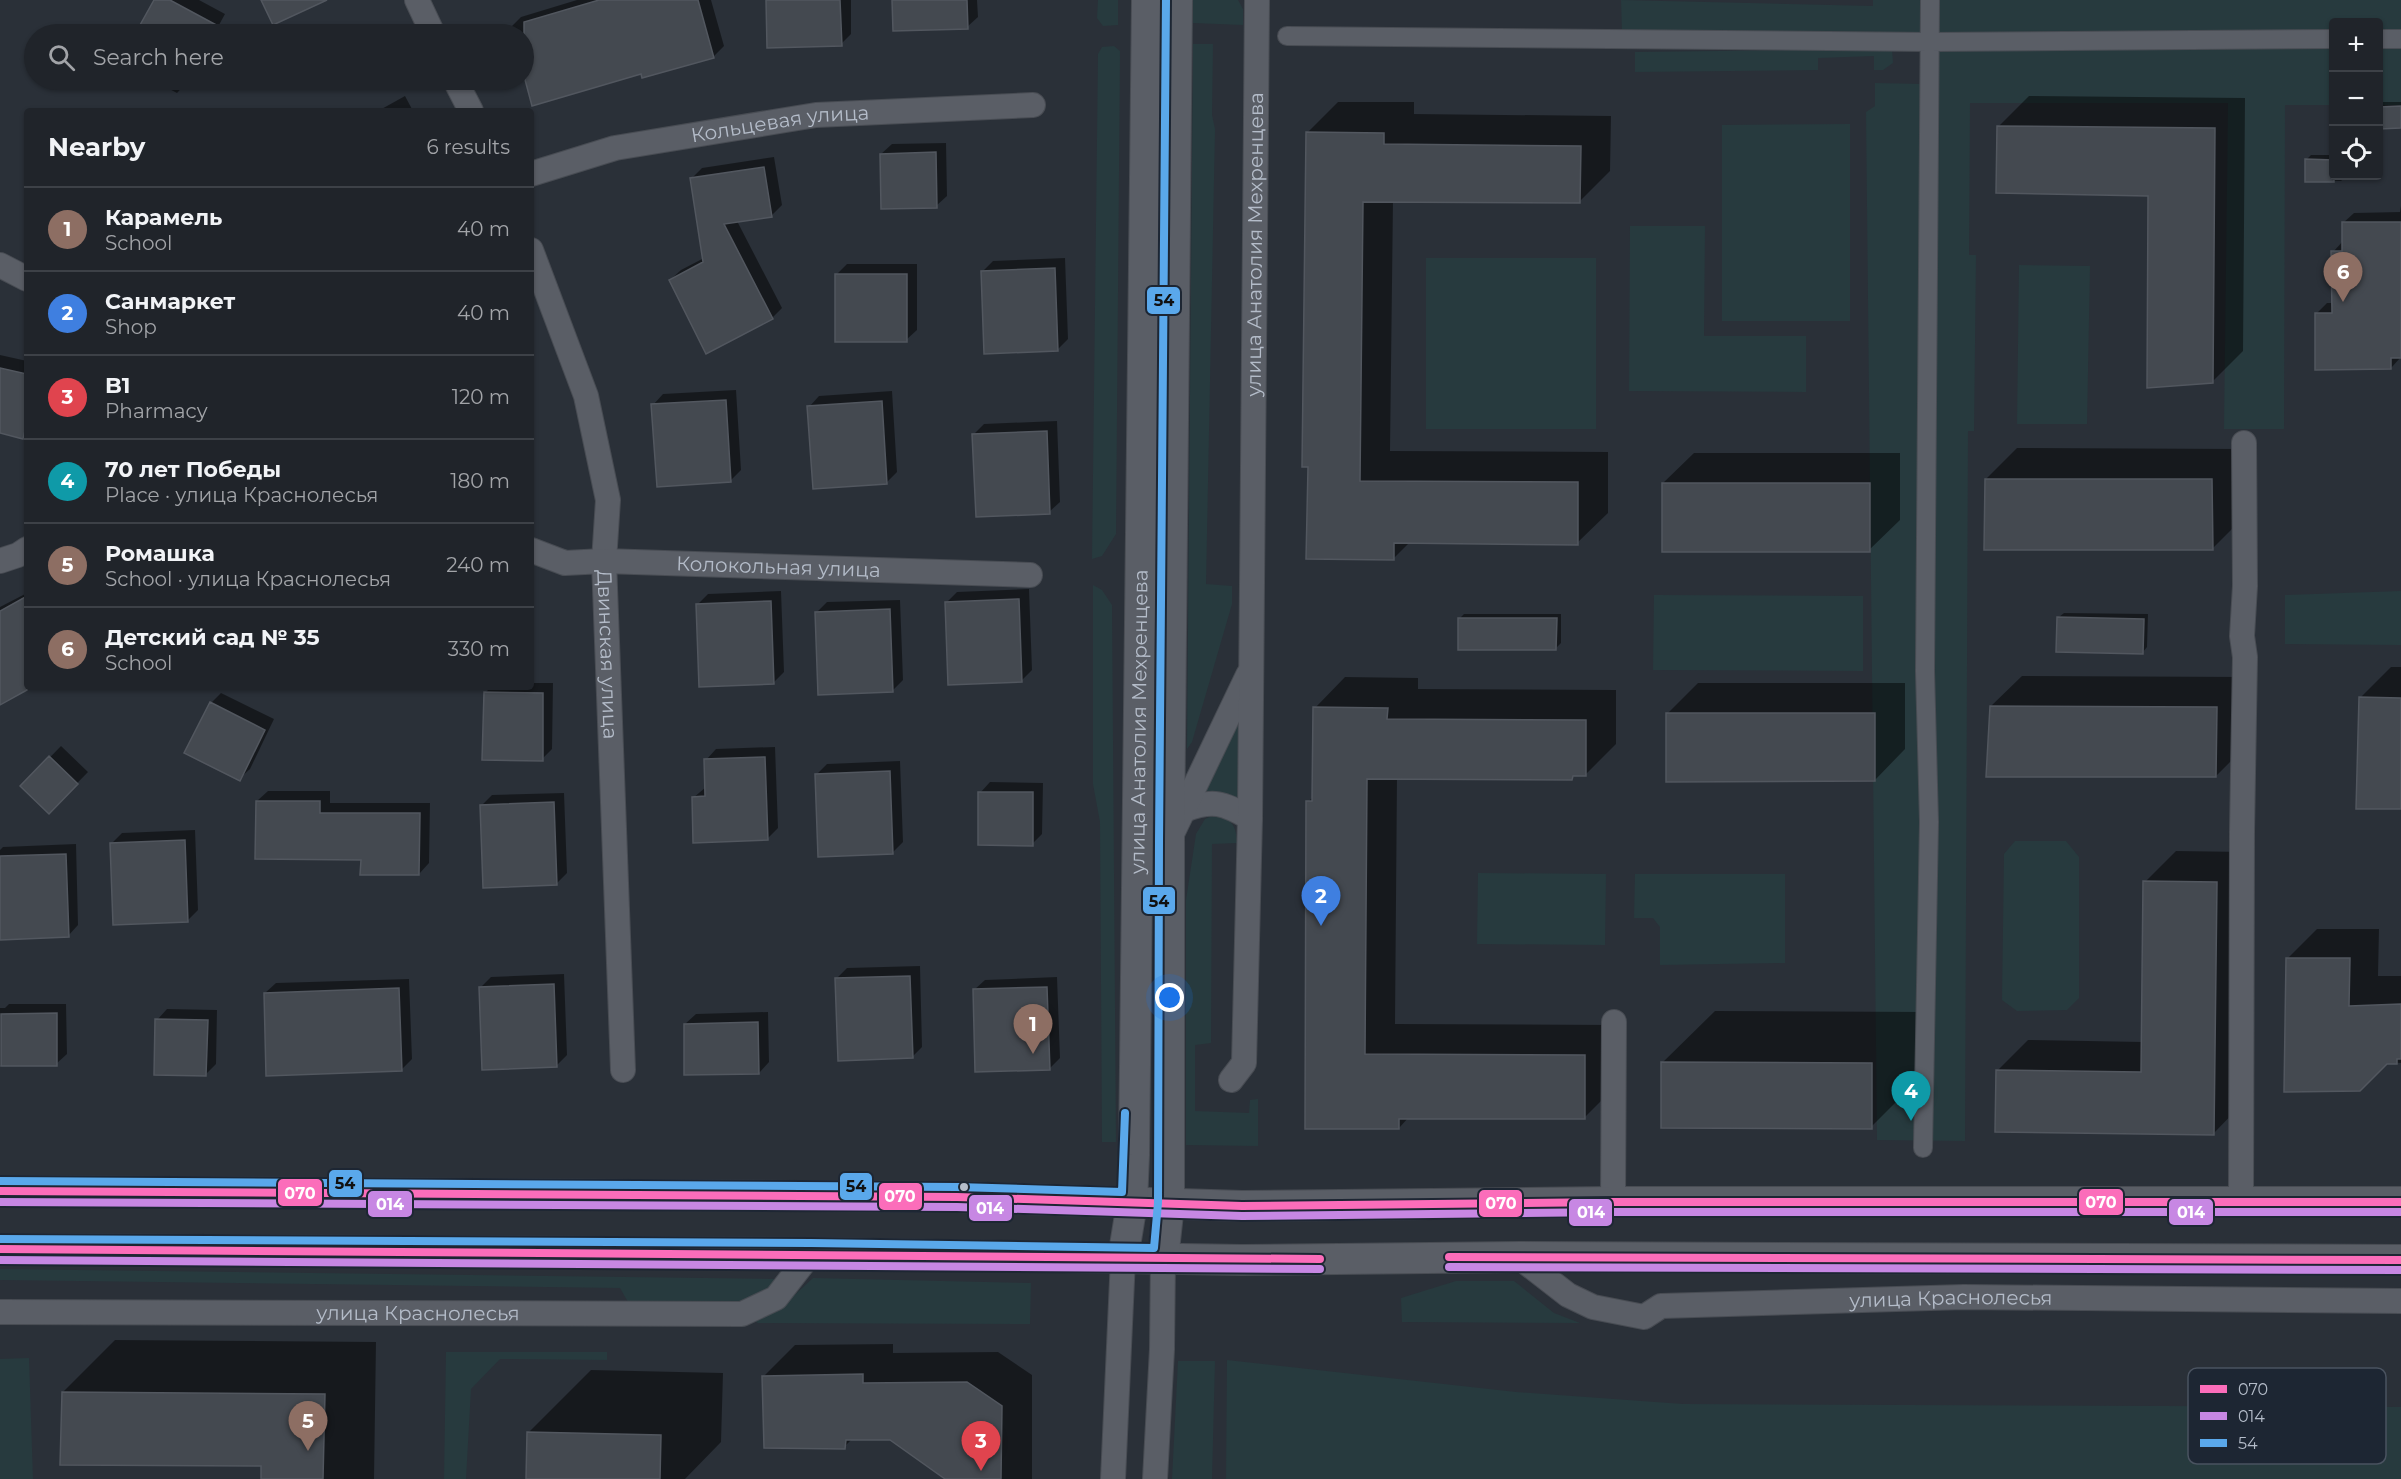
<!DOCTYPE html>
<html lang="en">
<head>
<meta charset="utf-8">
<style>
  :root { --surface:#20242a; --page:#2d3036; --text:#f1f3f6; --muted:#a2a4a8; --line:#3d4147; --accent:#848b96 }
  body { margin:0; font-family:Montserrat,sans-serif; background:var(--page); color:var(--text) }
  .controls { position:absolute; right:18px; top:18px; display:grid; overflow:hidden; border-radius:6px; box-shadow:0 2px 4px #0004 }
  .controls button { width:54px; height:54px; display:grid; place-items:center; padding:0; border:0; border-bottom:2px solid var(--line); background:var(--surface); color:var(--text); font:30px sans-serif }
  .you { position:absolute; left:1170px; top:998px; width:21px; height:21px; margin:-15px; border:4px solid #fff; border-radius:50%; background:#1a73e8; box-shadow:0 0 0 9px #1a73e833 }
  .badge { display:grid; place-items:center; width:39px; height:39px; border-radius:50%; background:var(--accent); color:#fff; font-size:20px; font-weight:700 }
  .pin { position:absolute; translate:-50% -50px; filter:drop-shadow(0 2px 3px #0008) }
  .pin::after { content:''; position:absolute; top:32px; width:21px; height:18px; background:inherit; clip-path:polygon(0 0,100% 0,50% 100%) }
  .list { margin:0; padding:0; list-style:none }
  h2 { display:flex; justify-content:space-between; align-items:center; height:78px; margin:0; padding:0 24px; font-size:26px }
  h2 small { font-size:20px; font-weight:400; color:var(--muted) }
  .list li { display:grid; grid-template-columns:39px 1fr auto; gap:18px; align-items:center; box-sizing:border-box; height:84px; padding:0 24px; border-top:2px solid var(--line) }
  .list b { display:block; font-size:22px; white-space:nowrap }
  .list p { margin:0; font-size:20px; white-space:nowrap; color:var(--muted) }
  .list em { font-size:20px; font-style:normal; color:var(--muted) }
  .icon { flex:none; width:33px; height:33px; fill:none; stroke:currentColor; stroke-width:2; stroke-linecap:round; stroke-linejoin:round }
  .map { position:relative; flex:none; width:2401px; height:1479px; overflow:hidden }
  .search { position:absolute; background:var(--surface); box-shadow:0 2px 4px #0004; left:24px; top:24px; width:510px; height:66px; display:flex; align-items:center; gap:15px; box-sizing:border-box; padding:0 21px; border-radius:33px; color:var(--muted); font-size:22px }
  .panel { position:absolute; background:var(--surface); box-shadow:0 2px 4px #0004; left:24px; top:108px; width:510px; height:582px; border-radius:6px }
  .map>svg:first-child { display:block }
  .green { fill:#273a3e }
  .shadow { fill:#0007 }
  .building { fill:#444950; stroke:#52575f; stroke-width:1.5 }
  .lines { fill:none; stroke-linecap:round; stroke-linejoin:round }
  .pedestrian-casing { stroke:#484c53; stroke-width:20 }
  .minor-casing { stroke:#484c53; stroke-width:26 }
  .tertiary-casing { stroke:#484c53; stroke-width:32 }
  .pedestrian { stroke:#5a5e66; stroke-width:18 }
  .minor { stroke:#5a5e66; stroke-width:24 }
  .tertiary { stroke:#5a5e66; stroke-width:30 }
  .bus-1-casing { stroke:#1d2633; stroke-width:12 }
  .bus-2-casing { stroke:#1d2633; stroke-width:12 }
  .bus-3-casing { stroke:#1d2633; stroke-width:12 }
  .bus-1 { stroke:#fb6dba; stroke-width:8 }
  .bus-2 { stroke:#c787e3; stroke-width:8 }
  .bus-3 { stroke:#5aa8eb; stroke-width:8 }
  .bus-dot { fill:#b4bcc9; stroke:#1d2633; stroke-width:2 }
  .labels { text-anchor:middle; stroke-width:5; stroke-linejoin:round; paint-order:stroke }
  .street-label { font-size:20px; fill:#b4bcc9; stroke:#1d2633 }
  .key { fill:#1d2633; stroke:#4a5360; stroke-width:1.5 }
  .key-label { font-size:16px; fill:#b4bcc9 }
  .line-badge { stroke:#1d2633; stroke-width:2 }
  .badge-label { font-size:16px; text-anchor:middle; font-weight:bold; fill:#fff }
  .pale-badge-label { font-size:16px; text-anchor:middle; font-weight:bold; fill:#111 }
</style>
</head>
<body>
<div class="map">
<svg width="2401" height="1479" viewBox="0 0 2401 1479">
  <rect width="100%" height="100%" fill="#2a3038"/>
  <path class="green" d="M1098,0H1118V25L1103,26L1097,18Z
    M1193,0H1238L1243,9V25L1193,23Z
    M1621,0L1873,6V0H2401V105H2379L2378,22H2334L2333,105H2285L2284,429H2224L2228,103H1970L1969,255H1976L1974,431H1968L1965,1141L1877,1140L1866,112L1875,106V83L1922,84L1936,33L1622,32Z
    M1193,44H1213L1212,115L1215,129L1206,584L1232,586V604L1192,742L1187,749Z
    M1114,46L1120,51L1116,534L1102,556L1092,559L1098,54L1102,47Z
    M1892,49L1893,63L1883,70H1874V56L1818,58V70L1635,72V52Z
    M1850,124V321H1722V125Z
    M1630,226H1705L1704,336H1806V392L1629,391Z
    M1426,258H1596V429H1426Z
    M2019,265L2090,266L2087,424H2017Z
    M1093,585L1102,590L1112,605L1116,1142H1102L1100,822L1093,784Z
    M2401,591V645L2285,644V595Z
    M1654,595L1863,596V671L1653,670Z
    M1242,703L1244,804L1201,795Z
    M1214,815C1231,817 1237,827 1237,843L1212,844L1211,1043L1195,1045V1111L1249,1113L1250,1100L1258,1099V1146L1186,1145V900L1196,834L1205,819Z
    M2015,841H2066L2079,857V998L2067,1010L2017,1011L2002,1000L2004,854Z
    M1478,873L1606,874L1605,945L1477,944Z
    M1635,874H1785V963L1660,965V927L1653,918H1634Z
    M0,1269L778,1279L774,1288L744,1302H628L620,1288L0,1280Z
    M813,1278L1031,1283L1030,1324L758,1323L753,1320L787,1302Z
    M1456,1281H1514L1554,1313L1580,1323L1402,1322L1401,1298Z
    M446,1352H607V1360L500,1359L471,1389L466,1479H444Z
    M29,1358L33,1479H0V1359Z
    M1227,1360L1516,1392L1683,1404L2401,1407V1479H1226Z
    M1178,1361H1215L1212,1479H1172Z"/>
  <path class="shadow" d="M156,0H199L225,14L214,34H137Z
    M577,0H711L724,46L713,57L642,72L533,104L524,70V34H513L511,27L521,17Z
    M767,0H851V34L841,44Z
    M894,0H977L978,17L967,27Z
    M152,80H189L177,93Z
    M405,96L413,111H378Z
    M2029,96L2245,98L2243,351L2212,382L2150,194L1998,127Z
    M1338,102H1414V114L1611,116L1610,171L1579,202L1393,200L1390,451L1608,452V513L1577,543L1410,542L1394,558L1309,465L1307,133Z
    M2378,102H2401V127H2378Z
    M946,143L947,196L936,206L881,154L892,144Z
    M2311,155H2334V176H2346L2341,181L2306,180V160Z
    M774,157L782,205L771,216L737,221L782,308L772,318L670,280L681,270L704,258L692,178L702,168Z
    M2401,206V357L2391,368L2316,314L2327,303H2333V252L2343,241V223L2354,213L2400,212Z
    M1065,258L1068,339L1058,349L982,272L993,261Z
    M847,264H917V330L906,340L837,274Z
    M0,355L27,361V433L23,437L0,432Z
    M736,390L741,470L730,481L653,405L663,394Z
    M892,391L897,472L887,482L809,407L819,396Z
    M1057,421L1060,502L1049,512L974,434L984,424Z
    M2017,448L2242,449L2243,518L2212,549L1986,479Z
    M1694,453H1900V520L1869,550L1663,483Z
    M1029,589L1032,670L1021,681L946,603L957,592Z
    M781,591L784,672L773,683L698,604L708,594Z
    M27,593V687H30L0,703V607Z
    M900,600L903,680L892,691L817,612L827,602Z
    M2064,613L2148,614L2147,647L2143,652L2059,617Z
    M1464,614H1561V643L1556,648L1459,619Z
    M2391,667H2401V808L2360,698Z
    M2022,676L2247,677V745L2216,776L1991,706Z
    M1345,677L1418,678V689L1616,690V744L1585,775H1575L1572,778H1397L1395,1024L1615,1025V1087L1584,1118L1409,1117L1399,1128L1306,1127L1308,802L1314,796L1315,708Z
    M531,683H553L552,749L542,759L485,693L491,687H531Z
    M1698,683H1905V749L1875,780L1667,714Z
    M221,693L274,719L250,769L239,779L211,703Z
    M61,746L88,772L49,812L22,786Z
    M775,747L778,828L767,839L693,798L706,787V760L716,749Z
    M900,761L903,842L892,853L817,774L827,764Z
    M990,782L1043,783L1042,834L1032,844L980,793Z
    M268,791H330V803H430L429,863L419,874L362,858L257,801Z
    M564,793L567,873L556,884L481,806L492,795Z
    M195,830L198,910L187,921L112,843L122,833Z
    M76,844L78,925L68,936L0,938V850L3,847Z
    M2176,851L2247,852L2244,1102L2214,1133L1997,1071L2028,1040L2143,1042L2145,882Z
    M2317,929H2379L2378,976H2401V1063L2387,1062L2287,959Z
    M920,966L922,1047L912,1057L836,979L847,968Z
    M564,974L567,1055L556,1066L481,987L491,977Z
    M1057,977L1060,1058L1050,1068L974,990L985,980Z
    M409,979L412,1059L401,1070L265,993L276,983Z
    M9,1004H66L67,1054L56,1064L0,1065V1008H5Z
    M167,1009L217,1010L216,1064L205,1075L157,1020Z
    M1715,1011L1923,1012V1075L1871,1127L1662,1063Z
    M768,1012L769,1062L759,1073L685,1024L696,1014Z
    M115,1340L376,1342L374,1479H262V1464L63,1392Z
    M893,1344V1353L998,1352L1032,1375V1479H946L890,1438H853L844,1447L764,1376L795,1345Z
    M591,1370L723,1373L721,1442L685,1479H527L528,1433Z"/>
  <path class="building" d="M154,0H170L233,34H135Z
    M261,0H327L273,25Z
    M599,0H698L714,58L642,78L641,74L532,106L524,76V22Z
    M766,0H840L842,46L767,48Z
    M892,0H967L968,29L893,31Z
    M2401,106V128L2379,129V107Z
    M1997,126L2215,128L2213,383L2147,388L2148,196L1996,193Z
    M1306,132L1384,133V144L1581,146L1580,203L1363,202L1360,481L1578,482V545L1394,543V560L1306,559L1308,467H1302Z
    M936,152L937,208L881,209L880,154Z
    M2305,159L2334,160V182H2305Z
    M764,167L772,217L724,224L773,319L706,354L669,280L703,262L690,178Z
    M2342,222H2401V358H2391V369L2315,370V313H2332L2331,251H2342Z
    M1055,268L1058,351L984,354L981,271Z
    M835,274H907V342H835Z
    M0,368L27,374V422L23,439L0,433Z
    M726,400L731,482L657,487L651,404Z
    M882,401L887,484L813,489L807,406Z
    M1047,431L1050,514L976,517L972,434Z
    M1985,479H2212L2213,550H1984Z
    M1662,483H1870V552H1662Z
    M27,596V690L0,705V611Z
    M1019,599L1022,682L948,685L945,602Z
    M771,601L774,684L699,687L696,604Z
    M890,609L893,692L818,695L815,612Z
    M2057,617L2144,619L2143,654L2056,652Z
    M1458,618H1557L1556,650H1458Z
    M484,692L543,693V761L482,760Z
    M2359,697L2401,698V809H2356Z
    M210,702L265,730L240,781L184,753Z
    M1990,706L2217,707L2216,777H1986Z
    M1313,707L1388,708L1387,719L1586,720V776H1573L1572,780L1367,779L1365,1054L1585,1055V1119H1399V1129H1305L1306,801H1312Z
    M1666,713H1875V781L1666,782Z
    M49,756L78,784L49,814L20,786Z
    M765,757L768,840L693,843L692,797L705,796L704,759Z
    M890,771L893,854L818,857L815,774Z
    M978,792H1033V846L978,845Z
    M256,801H320V813H420L419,875H360L361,860L255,859Z
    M554,802L557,885L483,888L480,805Z
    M185,840L188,922L113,925L110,843Z
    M66,854L69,937L0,940V856Z
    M2143,881L2217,882L2214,1135L1995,1132L1996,1070L2141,1072Z
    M2286,958H2350L2349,1006L2401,1004V1059H2397V1064H2387L2360,1091L2284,1092Z
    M910,976L913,1058L838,1061L835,978Z
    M554,984L557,1067L482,1070L479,987Z
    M1047,987L1050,1070L975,1072L973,989Z
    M399,988L402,1071L266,1076L264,993Z
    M57,1013V1066H1V1014Z
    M155,1019L208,1020L206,1076L154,1075Z
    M758,1022L759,1074L684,1075V1024Z
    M1661,1062L1872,1063V1129L1661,1128Z
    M863,1374V1383L967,1382L1002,1406L1001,1479H945L890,1440H846L845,1449L764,1448L762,1376Z
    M62,1392L325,1394L323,1479H261V1466L60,1465Z
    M527,1432L661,1435L660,1479H526Z"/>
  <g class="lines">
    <defs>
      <path id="pedestrian" d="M1287,36L1929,42L2334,39
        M2378,39H2401
        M1923,1148L1929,822L1925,671L1930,0"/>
      <g id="minor">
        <path d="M417,0L433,34"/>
        <path d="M455,80L471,111"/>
        <path id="s1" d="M531,174L615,148L816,115L1033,105"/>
        <path id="s2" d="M531,250L586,396L608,500L604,561L623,1070"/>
        <path d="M0,265L27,279"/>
        <path id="s3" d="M531,550L565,563L604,561L1030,575"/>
        <path d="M0,561L18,555L27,549"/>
        <path d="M1184,810C1213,799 1224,803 1250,818"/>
        <path d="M1171,836L1248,675"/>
        <path id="s4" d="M1231,1080L1244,1063L1250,818L1257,0"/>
        <path d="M2241,1201L2242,832L2245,657L2242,636L2245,586L2244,443"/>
        <path d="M1613,1202L1614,1022"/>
        <path id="s5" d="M1519,1257L1568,1295L1593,1307L1644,1317L1661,1306L1964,1297L2401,1301"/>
        <path id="s6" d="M0,1312L742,1314L776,1298L811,1253"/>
        <path d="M1113,1479L1123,1258"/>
        <path d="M1155,1479L1162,1349L1163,1259"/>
      </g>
      <g id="tertiary">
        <path d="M0,1191L957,1197L1242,1206L1613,1202H2401"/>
        <path d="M0,1249L811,1253L1242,1260L1519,1257L2401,1260"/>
        <path id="s7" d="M1123,1258L1132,1203L1134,1155L1147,0"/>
        <path d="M1163,1259L1169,1204V841L1177,0"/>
      </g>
    </defs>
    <use href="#pedestrian" class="pedestrian-casing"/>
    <use href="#minor" class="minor-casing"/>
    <use href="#tertiary" class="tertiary-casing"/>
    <use href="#pedestrian" class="pedestrian"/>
    <use href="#minor" class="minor"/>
    <use href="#tertiary" class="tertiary"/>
    <defs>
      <path id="bus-1" d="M0,1191L957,1197L1242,1206L1613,1202H2401
        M0,1249L1320,1259
        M1449,1257L2401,1260"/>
      <path id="bus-2" d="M0,1202L957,1207L1242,1216L1613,1212H2401
        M0,1260L1320,1269
        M1449,1267L2401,1270"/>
      <path id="bus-3" d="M0,1181L957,1187L1122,1192L1125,1113
        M0,1239L811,1243L1154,1248L1158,1203L1159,841L1166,0"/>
    </defs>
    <use href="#bus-1" class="bus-1-casing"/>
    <use href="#bus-2" class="bus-2-casing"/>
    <use href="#bus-3" class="bus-3-casing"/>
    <use href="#bus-1" class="bus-1"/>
    <use href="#bus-2" class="bus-2"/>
    <use href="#bus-3" class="bus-3"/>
  </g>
  <circle class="bus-dot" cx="964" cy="1187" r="5"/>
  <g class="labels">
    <g class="street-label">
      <text dy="7" stroke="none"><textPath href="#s1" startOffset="255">Кольцевая улица</textPath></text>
      <text dy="7" stroke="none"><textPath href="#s4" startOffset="840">улица Анатолия Мехренцева</textPath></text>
      <text dy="7" stroke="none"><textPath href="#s3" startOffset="250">Колокольная улица</textPath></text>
      <text dy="7" stroke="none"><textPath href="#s2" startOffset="417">Двинская улица</textPath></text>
      <text dy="7" stroke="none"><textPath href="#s7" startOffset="537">улица Анатолия Мехренцева</textPath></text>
      <text dy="7" stroke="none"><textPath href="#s5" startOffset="452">улица Краснолесья</textPath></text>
      <text dy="7" stroke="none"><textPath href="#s6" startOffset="418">улица Краснолесья</textPath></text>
    </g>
  </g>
  <rect x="2188" y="1368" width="198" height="96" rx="9" class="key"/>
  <rect x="2200" y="1385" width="27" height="8" fill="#fb6dba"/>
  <rect x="2200" y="1412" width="27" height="8" fill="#c787e3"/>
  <rect x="2200" y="1439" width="27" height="8" fill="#5aa8eb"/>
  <g class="key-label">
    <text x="2238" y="1395">070</text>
    <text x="2238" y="1422">014</text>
    <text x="2238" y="1449">54</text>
  </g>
  <g class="line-badge">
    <rect x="1146" y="286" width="35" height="29" rx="6" fill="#5aa8eb"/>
    <rect x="1142" y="886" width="34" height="29" rx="6" fill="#5aa8eb"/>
    <rect x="328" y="1169" width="35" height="29" rx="6" fill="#5aa8eb"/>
    <rect x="839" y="1172" width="34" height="29" rx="6" fill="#5aa8eb"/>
    <rect x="277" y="1178" width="46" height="29" rx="6" fill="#fb6dba"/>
    <rect x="878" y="1182" width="45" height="29" rx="6" fill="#fb6dba"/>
    <rect x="2078" y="1188" width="46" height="28" rx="6" fill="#fb6dba"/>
    <rect x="1478" y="1189" width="45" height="29" rx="6" fill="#fb6dba"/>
    <rect x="367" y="1190" width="46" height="28" rx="6" fill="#c787e3"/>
    <rect x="968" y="1194" width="45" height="28" rx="6" fill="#c787e3"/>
    <rect x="2168" y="1198" width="46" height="28" rx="6" fill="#c787e3"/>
    <rect x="1568" y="1198" width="45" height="29" rx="6" fill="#c787e3"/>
  </g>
  <g class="badge-label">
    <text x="300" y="1199">070</text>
    <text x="900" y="1202">070</text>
    <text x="2101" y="1208">070</text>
    <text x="1501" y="1209">070</text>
    <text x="390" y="1210">014</text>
    <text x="990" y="1214">014</text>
    <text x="2191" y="1218">014</text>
    <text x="1591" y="1218">014</text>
  </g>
  <g class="pale-badge-label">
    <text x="1164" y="306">54</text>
    <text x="1159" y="907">54</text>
    <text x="345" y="1189">54</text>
    <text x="856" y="1192">54</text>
  </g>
</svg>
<div class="controls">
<button>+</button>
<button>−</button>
<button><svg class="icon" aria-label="locate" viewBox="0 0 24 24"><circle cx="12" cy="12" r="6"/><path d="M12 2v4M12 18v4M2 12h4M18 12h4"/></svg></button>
</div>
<div class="you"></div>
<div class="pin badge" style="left:1033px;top:1054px;background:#8d6e63">1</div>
<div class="pin badge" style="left:1321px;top:926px;background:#3f7fe0">2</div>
<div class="pin badge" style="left:981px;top:1471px;background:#e0444e">3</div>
<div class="pin badge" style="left:1911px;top:1121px;background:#0f9aa8">4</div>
<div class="pin badge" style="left:308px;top:1451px;background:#8d6e63">5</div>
<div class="pin badge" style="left:2343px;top:302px;background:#8d6e63">6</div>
<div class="search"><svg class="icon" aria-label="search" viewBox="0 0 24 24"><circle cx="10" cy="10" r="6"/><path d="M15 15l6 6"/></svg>Search here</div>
<section class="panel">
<h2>Nearby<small>6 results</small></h2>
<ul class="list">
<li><span class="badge" style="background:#8d6e63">1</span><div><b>Карамель</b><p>School</p></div><em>40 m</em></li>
<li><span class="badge" style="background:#3f7fe0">2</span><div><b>Санмаркет</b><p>Shop</p></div><em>40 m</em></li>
<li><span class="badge" style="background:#e0444e">3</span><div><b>B1</b><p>Pharmacy</p></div><em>120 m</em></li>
<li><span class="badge" style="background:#0f9aa8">4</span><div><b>70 лет Победы</b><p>Place · улица Краснолесья</p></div><em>180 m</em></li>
<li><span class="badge" style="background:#8d6e63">5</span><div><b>Ромашка</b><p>School · улица Краснолесья</p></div><em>240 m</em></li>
<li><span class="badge" style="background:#8d6e63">6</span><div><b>Детский сад № 35</b><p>School</p></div><em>330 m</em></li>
</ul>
</section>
</div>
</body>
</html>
